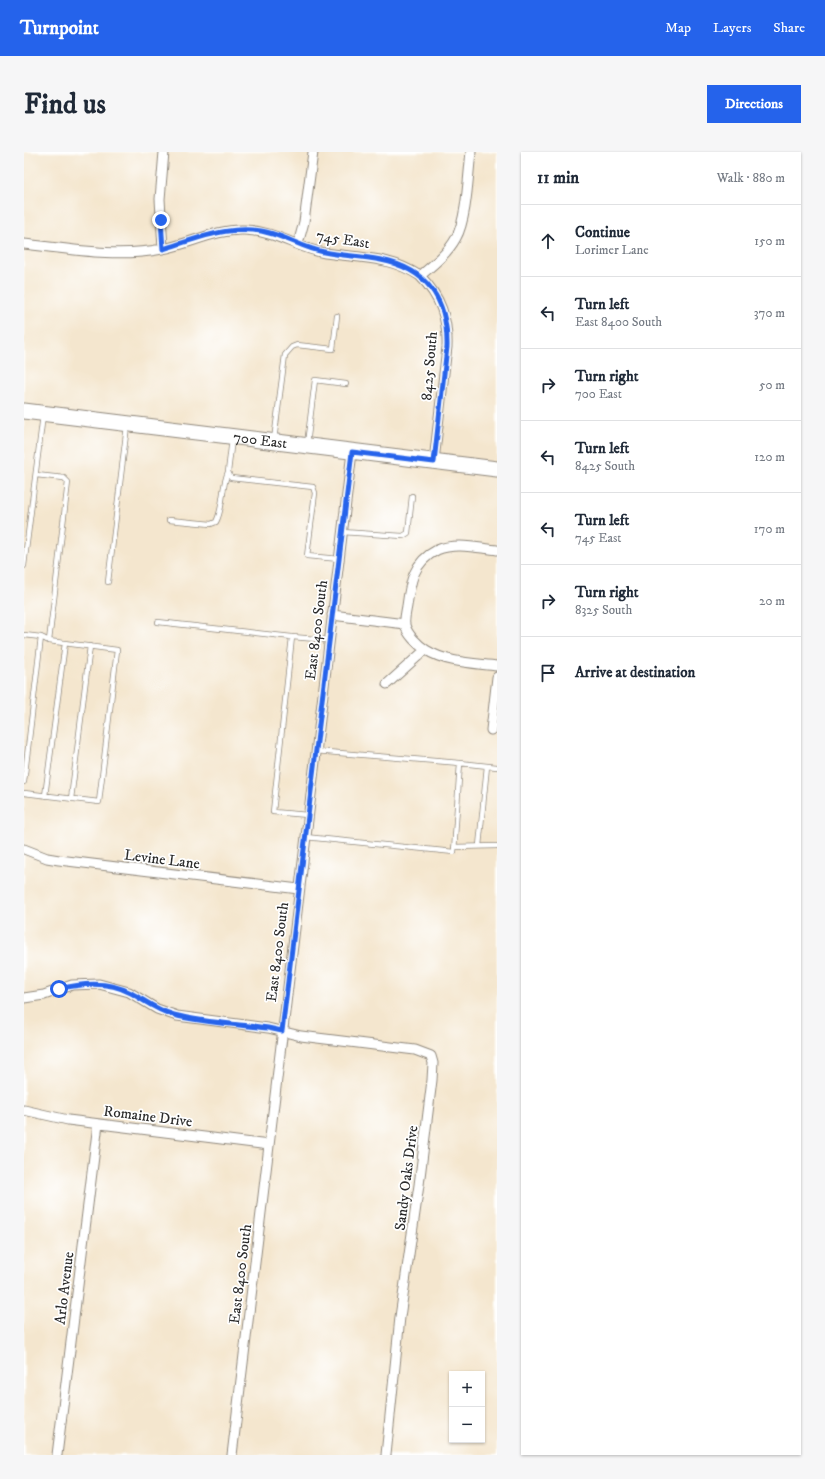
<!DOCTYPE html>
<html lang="en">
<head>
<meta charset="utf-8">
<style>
  :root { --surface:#fff; --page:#f6f6f7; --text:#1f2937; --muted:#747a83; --line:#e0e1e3; --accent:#2563eb }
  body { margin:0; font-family:"IM FELL DW Pica",serif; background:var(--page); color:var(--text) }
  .controls { position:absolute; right:12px; bottom:12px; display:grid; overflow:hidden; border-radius:0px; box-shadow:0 1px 3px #0004 }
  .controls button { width:36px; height:36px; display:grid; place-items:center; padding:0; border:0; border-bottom:1px solid var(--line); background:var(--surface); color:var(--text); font:20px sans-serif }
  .stop { position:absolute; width:12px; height:12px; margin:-9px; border:3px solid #2563eb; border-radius:50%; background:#fff }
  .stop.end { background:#2563eb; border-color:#fff; box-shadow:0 1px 4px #0008 }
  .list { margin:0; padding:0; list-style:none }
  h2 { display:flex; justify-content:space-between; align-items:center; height:52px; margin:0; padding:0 16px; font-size:17px }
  h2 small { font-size:13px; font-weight:400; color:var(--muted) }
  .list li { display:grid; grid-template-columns:26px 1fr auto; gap:12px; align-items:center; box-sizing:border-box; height:72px; padding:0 16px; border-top:1px solid var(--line) }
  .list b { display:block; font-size:15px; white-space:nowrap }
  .list p { margin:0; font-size:13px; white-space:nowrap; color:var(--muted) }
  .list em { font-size:13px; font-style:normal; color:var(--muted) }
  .icon { flex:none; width:22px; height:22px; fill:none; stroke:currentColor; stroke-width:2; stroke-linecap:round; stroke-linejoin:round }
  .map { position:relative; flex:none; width:473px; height:1303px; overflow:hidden; border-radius:0px }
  header { display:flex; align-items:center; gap:24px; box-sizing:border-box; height:56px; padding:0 20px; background:var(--accent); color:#fff }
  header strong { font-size:19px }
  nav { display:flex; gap:22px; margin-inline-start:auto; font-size:14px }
  .intro { display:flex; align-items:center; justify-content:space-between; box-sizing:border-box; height:96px; padding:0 24px }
  h1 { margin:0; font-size:28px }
  .button { padding:10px 18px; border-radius:0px; background:var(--accent); color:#fff; font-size:14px; font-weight:700 }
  main { display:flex; gap:24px; padding:0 24px }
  aside { flex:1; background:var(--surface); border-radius:0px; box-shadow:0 1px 3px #0004 }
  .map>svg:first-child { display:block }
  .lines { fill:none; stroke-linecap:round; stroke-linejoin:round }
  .service-casing { stroke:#90887c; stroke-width:6 }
  .minor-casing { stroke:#90887c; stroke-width:11 }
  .primary-casing { stroke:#90887c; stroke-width:17 }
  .service { stroke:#fff; stroke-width:4.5 }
  .minor { stroke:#fff; stroke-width:9 }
  .primary { stroke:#fff; stroke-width:15 }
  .route { stroke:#2563eb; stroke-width:5 }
  .labels { text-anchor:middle; stroke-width:3.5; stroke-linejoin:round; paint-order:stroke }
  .street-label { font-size:15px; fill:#2b2b2b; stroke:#fff }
</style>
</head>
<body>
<header>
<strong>Turnpoint</strong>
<nav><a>Map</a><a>Layers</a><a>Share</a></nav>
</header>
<div class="intro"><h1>Find us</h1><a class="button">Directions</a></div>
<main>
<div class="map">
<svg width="473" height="1303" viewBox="0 0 473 1303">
  <rect width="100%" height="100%" fill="#fff"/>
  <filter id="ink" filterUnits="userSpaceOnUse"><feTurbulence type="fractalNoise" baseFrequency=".025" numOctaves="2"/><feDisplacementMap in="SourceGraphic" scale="8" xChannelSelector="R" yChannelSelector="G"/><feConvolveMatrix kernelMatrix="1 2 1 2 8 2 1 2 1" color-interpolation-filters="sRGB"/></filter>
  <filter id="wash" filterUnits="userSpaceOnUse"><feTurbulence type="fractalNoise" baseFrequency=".012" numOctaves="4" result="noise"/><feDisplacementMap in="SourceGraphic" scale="16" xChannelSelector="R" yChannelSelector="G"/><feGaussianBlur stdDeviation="0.9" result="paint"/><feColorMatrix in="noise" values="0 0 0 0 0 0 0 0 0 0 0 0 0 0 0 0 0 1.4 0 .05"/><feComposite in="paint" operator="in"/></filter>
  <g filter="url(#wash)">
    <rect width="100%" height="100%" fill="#f4e6ce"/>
  </g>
  <g filter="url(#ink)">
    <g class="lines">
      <defs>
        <path id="service" d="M208,287L204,320L207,326L289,335L291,341L283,404L315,407
          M250,288L261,203L268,195L273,193L309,197L313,164
          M283,292L291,228L322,232
          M12,323L40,326L44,330L25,489
          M145,368L187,372L192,370C200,355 197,336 204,320
          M318,380L379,384L384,381L388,344
          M0,414L19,263
          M84,430L103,274
          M134,470L268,485
          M0,483L17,485L25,489L93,498L75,650L0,641
          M436,611L473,615
          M0,630L17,485
          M21,644L41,491
          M47,647L66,494
          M284,663L249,660L268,485L305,488
          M281,685L430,700L436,611L291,599
          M455,694L463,614
          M430,695L473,694"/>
        <path id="minor" d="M0,92C46,97 92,106 138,97C166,92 191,77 220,78C253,79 272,96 301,101C336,106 366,104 396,124
          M274,92L280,70L289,0
          M139,97L136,47L140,0
          M410,309L423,195C424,167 417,145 396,124C409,113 424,101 432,86C443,66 444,24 447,0
          M473,398C454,396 431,390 413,398C389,410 386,431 383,454C382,460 380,467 381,473C383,482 394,493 402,498C423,511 449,511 473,514
          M308,463L381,472
          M363,532L401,498
          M467,578L473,525
          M0,697L23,706L35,708L275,737
          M0,846L20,843L48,833L75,832L105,840L133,857L153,864L244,876L277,884L391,898L407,904L409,911L408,928L395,1033L376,1165L362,1303
          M0,958L44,968L245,993
          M33,1303L74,972
          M208,1303L328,300"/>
        <g id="primary">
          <path id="s1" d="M0,259L473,317"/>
        </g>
      </defs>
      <use href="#service" class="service-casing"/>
      <use href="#minor" class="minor-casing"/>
      <use href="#primary" class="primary-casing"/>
      <use href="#service" class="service"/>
      <use href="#minor" class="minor"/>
      <use href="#primary" class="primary"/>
    </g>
  </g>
  <g class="lines" filter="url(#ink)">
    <path class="route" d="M35,837C59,831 85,829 107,841C121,849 134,859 150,863C180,871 213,872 244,876L258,879L328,300L410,310L423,195C424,149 404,117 357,108C338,104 319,104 300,100C282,97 266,87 249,82C211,70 175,86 139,97L137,68"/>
  </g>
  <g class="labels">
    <g class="street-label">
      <text transform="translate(319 87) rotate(9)" y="5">745 East</text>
      <text transform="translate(405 214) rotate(-85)" y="5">8425 South</text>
      <text dy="5" stroke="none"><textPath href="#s1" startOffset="238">700 East</textPath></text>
      <text transform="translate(292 478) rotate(-83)" y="5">East 8400 South</text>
      <text transform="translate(138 707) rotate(7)" y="5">Levine Lane</text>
      <text transform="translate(253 800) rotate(-83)" y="5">East 8400 South</text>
      <text transform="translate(124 964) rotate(7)" y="5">Romaine Drive</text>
      <text transform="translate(382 1026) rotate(-83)" y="5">Sandy Oaks Drive</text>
      <text transform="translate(216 1122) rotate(-83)" y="5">East 8400 South</text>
      <text transform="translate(40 1136) rotate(-83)" y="5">Arlo Avenue</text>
    </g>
  </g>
</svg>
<div class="controls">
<button>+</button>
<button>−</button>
</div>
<div class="stop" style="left:35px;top:837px"></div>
<div class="stop end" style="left:137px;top:68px"></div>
</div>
<aside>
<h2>11 min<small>Walk · 880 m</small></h2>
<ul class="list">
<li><svg class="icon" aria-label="ahead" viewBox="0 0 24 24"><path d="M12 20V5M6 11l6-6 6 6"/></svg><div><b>Continue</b><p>Lorimer Lane</p></div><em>150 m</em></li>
<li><svg class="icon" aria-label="left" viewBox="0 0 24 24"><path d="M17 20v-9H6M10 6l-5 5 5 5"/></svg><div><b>Turn left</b><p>East 8400 South</p></div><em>370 m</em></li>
<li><svg class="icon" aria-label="right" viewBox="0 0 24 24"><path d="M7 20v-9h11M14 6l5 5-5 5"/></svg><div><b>Turn right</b><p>700 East</p></div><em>50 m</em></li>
<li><svg class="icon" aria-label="left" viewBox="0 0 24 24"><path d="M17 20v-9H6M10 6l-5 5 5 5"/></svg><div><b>Turn left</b><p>8425 South</p></div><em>120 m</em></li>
<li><svg class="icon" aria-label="left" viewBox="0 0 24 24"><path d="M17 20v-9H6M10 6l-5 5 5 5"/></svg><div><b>Turn left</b><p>745 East</p></div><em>170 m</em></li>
<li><svg class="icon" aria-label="right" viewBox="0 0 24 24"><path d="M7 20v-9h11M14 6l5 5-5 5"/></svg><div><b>Turn right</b><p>8325 South</p></div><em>20 m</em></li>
<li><svg class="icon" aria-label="arrive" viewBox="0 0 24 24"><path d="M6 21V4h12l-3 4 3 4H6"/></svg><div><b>Arrive at destination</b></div></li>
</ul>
</aside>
</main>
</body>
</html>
